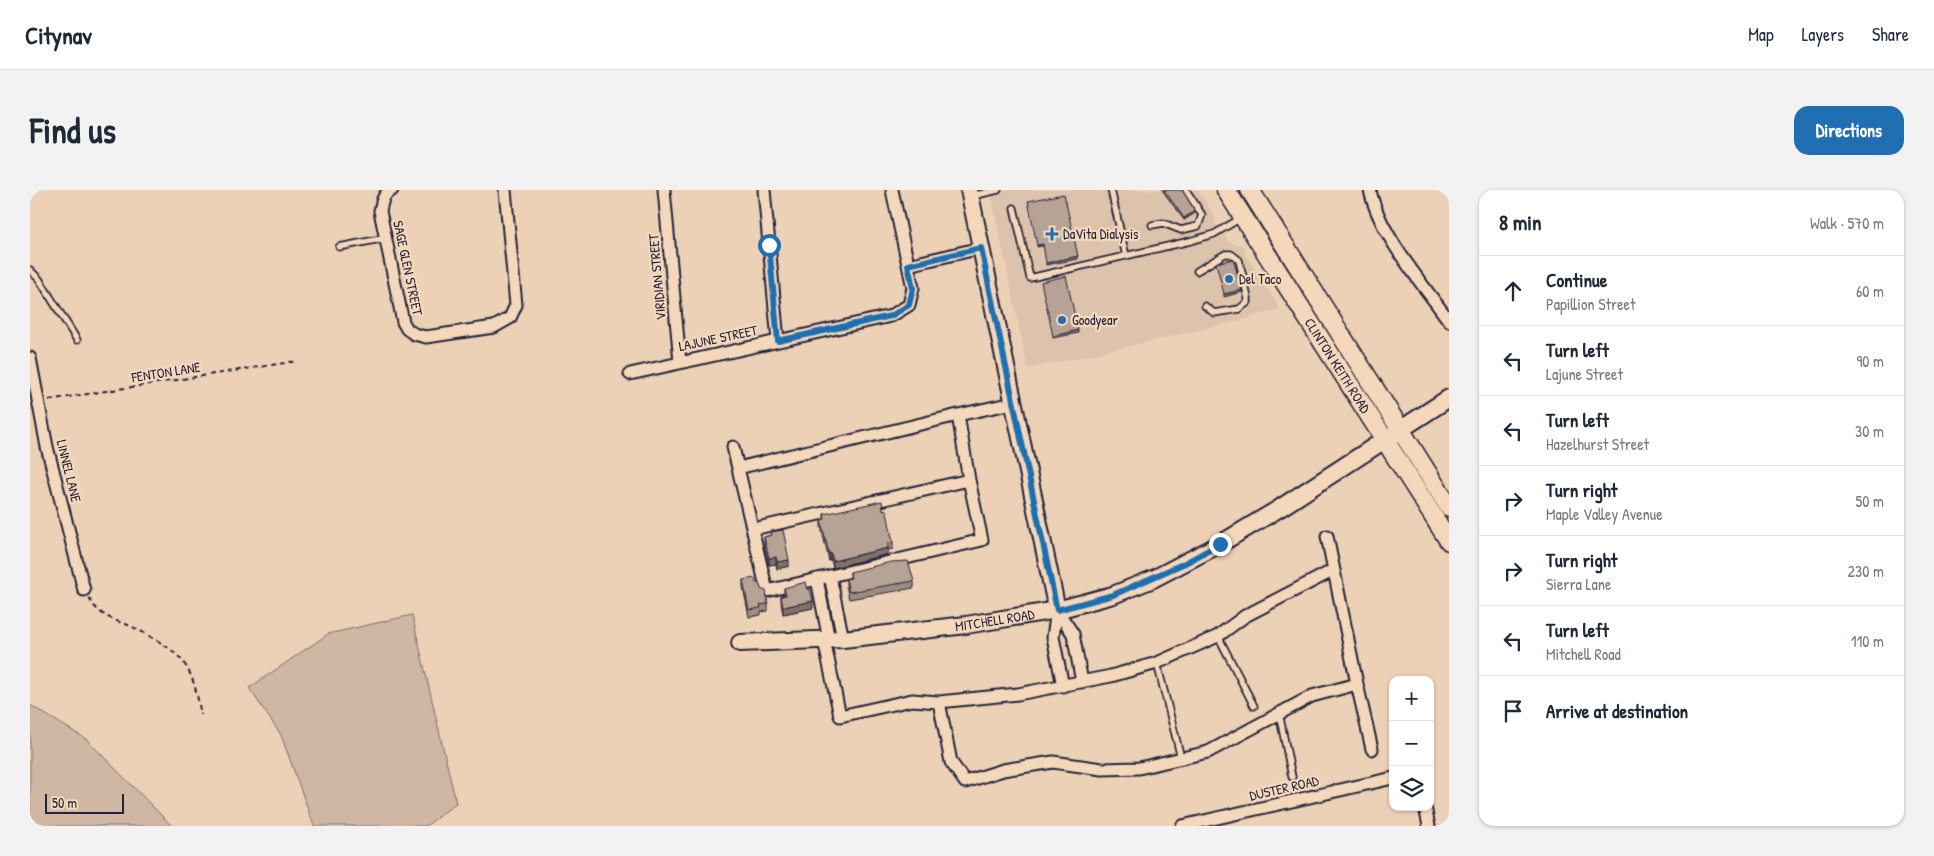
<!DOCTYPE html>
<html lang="en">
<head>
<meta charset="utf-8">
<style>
  :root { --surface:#fff; --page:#f2f2f3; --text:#1f2937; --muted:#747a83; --line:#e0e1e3; --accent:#1f6fb2 }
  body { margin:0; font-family:"Patrick Hand",sans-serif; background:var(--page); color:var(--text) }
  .controls { position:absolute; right:15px; bottom:15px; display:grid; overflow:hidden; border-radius:10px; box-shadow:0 1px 4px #0004 }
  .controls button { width:45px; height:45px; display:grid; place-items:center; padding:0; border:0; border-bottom:1px solid var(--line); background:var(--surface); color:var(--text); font:25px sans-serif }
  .scale { position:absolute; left:15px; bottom:12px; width:79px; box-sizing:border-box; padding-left:5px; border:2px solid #22223b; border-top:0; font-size:14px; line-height:18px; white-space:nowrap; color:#22223b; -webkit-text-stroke:4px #f5d8bb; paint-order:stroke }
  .stop { position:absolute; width:15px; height:15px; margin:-11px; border:4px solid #1f6fb2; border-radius:50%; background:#fff }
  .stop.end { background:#1f6fb2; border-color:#fff; box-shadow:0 1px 5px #0008 }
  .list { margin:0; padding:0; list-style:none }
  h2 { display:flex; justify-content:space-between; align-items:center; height:65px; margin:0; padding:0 20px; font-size:21px }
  h2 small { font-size:16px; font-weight:400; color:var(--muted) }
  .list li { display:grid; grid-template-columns:32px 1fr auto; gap:15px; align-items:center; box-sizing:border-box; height:70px; padding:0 20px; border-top:1px solid var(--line) }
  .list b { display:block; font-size:19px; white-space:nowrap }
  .list p { margin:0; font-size:16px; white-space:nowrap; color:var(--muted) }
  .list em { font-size:16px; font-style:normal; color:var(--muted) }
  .icon { flex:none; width:28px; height:28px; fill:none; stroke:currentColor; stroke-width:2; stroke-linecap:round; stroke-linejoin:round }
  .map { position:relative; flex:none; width:1419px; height:636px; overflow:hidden; border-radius:15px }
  header { display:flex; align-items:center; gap:30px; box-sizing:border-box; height:70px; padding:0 25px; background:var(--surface); border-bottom:1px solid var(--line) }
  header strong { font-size:24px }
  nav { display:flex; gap:28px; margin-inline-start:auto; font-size:18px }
  .intro { display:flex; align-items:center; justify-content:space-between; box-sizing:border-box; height:120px; padding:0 30px }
  h1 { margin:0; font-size:35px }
  .button { padding:12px 22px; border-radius:15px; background:var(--accent); color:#fff; font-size:18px; font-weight:700 }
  main { display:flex; gap:30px; padding:0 30px }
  aside { flex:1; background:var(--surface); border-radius:15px; box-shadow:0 1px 4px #0004 }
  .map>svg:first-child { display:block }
  .built { fill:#ddc3ac }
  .green { fill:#cfb7a4; stroke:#786c70 }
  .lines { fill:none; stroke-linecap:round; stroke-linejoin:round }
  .lane-casing { stroke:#22223b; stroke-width:9 }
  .street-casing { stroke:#22223b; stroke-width:15 }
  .secondary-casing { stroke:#22223b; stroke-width:20 }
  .primary-casing { stroke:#22223b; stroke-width:21 }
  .path { stroke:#22223b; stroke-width:2; stroke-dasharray:5 4; stroke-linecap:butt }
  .lane { stroke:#f5d8bb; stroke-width:5.5 }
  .street { stroke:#f5d8bb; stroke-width:11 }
  .secondary { stroke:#f5d8bb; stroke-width:16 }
  .primary { stroke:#f5d8bb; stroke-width:18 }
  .wall { fill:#9d8c80; stroke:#22223b }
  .shaded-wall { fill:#807268; stroke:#22223b }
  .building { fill:#b7a395; stroke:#22223b }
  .route { stroke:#1f6fb2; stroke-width:6 }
  .poi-dot { fill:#1f6fb2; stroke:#f5d8bb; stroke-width:2 }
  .labels { text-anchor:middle; stroke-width:4.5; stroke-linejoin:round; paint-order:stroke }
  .poi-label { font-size:14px; fill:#22223b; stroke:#f5d8bb; text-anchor:start }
  .street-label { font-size:14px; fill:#22223b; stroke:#f5d8bb }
</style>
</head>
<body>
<header>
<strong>Citynav</strong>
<nav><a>Map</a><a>Layers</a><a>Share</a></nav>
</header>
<div class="intro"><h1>Find us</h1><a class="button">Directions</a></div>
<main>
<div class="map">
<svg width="1419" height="636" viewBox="0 0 1419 636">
  <rect width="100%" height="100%" fill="#edd1b6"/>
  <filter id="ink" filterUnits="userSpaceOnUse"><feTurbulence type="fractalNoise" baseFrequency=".02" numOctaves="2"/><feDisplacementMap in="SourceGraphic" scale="10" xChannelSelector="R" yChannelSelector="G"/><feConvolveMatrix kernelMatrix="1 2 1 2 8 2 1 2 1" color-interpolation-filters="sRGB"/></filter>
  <g filter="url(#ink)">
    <path class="built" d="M960,0H1168L1186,28L1185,34L1199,52L1214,56L1215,64L1250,119L1204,132L998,179Z"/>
    <path class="green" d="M382,425L426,613L396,636H284L251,545L219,498L298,444Z
      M0,515L56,549L142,636H0Z"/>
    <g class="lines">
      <defs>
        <path id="lane" d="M1081,0L1096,66
          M942,6L968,0
          M984,18L1000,88L1160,51L1184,44L1211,28
          M1122,35L1133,33L1151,40L1168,36L1172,25L1156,0
          M309,57L356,48
          M0,80L9,89L47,150
          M1167,81L1195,64H1201L1209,70L1218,108V112L1209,119L1184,123L1175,116
          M1188,446L1224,516
          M1127,473L1151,568
          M1249,523L1262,587"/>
        <path id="street" d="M362,0C353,3 352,12 350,21L373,132L377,139L384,144L396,147L464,137L480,128L486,115L475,0
          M634,0L650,172
          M734,0L748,151
          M1340,0C1349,44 1393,94 1419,131
          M878,75L951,58
          M0,168L17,257L54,400
          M600,184L861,126L879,115L883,98L862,0
          M928,225L983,213
          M703,257L737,401L952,350L939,290
          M708,278L928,225L939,290L723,339
          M800,386L813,449
          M787,389L799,450
          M1027,420L1043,444L1052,492
          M1027,420L1023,447L1033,496
          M794,450L810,526L882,510L909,512L988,504L1081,486L1127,473L1188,446L1215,426L1304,380
          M1327,494L1342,559
          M909,512L921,572L935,592L973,580L1023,572L1072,579L1109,578L1178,562L1282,506L1327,494L1297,346
          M1395,617L1399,636
          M1152,636L1363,588"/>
        <g id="secondary">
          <path d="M939,0L1027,420"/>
          <path id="s1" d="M710,453L813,449L936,435L1027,420L1083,405L1123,389L1190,354L1250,318L1419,208"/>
        </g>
        <g id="primary">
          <path id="s2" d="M1196,0L1419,351"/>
          <path d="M1220,0L1419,317"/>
        </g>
      </defs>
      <use href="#lane" class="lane-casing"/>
      <use href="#street" class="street-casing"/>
      <use href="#secondary" class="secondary-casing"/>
      <use href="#primary" class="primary-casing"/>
      <path class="path" d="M19,210L267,171
        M59,408C68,425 81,429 98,435C108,439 117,445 126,450C160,469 164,488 171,525"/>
      <use href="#lane" class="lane"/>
      <use href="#street" class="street"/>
      <use href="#secondary" class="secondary"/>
      <use href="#primary" class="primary"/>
    </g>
    <path class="wall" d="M1132,0H1152L1165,23L1154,30Z
      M853,320L863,353V359L858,360V364L803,378L801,370L799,371L791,337V330L794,329V324Z
      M741,342L759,376L747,379L746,374L739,375L734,354V347L741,345Z
      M820,382L884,391V398L819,409L816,396V389L820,388Z
      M713,390L726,393L731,399L738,414V421L731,422V425L719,427L713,397Z
      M754,398L778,400L783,418L753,424L751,413V406L754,405Z"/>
    <path class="shaded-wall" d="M1165,21V23L1154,30V28Z
      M1013,54V56L1007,57V55Z
      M1048,66V69L1016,75V73Z
      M1212,100V102L1194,107V104Z
      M1048,140V143L1023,148V146Z
      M858,358V364L803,378V371Z
      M801,363V370L799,371V364Z
      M746,367V374L739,375V368Z
      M759,370V376L747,379V372Z
      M783,411V418L753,424V417Z"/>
    <path class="building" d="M1134,0H1152L1165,21L1154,28Z
      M1034,4L1048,66L1016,73L1013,54L1007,55L998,11Z
      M1203,69L1212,100L1194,104L1186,73Z
      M1036,86L1048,140L1023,146L1011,92Z
      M852,311L853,320L855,319L857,322L863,353H858V358L803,371L801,363L799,364L791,330L795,329L794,324Z
      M753,340L759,370L747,372L746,367L739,368L734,347L742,345L741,342Z
      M878,371L884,391L819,402L816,389L821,388L820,382L861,372Z
      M725,388L726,393H729L731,399L736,401L738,414L730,415L731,418L719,420L713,390Z
      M776,392L778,400L780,399L783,411L753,417L751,406L756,405L754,398Z"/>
  </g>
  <g class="lines" filter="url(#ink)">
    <path class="route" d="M739,55L748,151L861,126L879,115L883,98L878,75L951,58L1027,420L1083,405L1155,373L1190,354"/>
  </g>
  <g class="poi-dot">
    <path d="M1019.5 36.5h5v5h5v5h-5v5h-5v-5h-5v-5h5z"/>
    <circle cx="1199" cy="89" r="5"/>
    <circle cx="1032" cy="130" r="5"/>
  </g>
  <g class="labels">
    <g class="poi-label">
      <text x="1033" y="49">DaVita Dialysis</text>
      <text x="1209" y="94">Del Taco</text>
      <text x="1042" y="135">Goodyear</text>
    </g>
    <g class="street-label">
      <text transform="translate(378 78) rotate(78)" y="5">SAGE GLEN STREET</text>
      <text transform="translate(627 87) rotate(-95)" y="5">VIRIDIAN STREET</text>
      <text transform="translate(688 148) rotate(-12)" y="5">LAJUNE STREET</text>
      <text dy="5" stroke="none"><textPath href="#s2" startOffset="208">CLINTON KEITH ROAD</textPath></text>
      <text transform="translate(136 182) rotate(-9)" y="5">FENTON LANE</text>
      <text transform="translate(39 281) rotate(76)" y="5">LINNEL LANE</text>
      <text dy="5" stroke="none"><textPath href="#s1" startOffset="256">MITCHELL ROAD</textPath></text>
      <text transform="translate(1254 598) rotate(-13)" y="5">DUSTER ROAD</text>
    </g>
  </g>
</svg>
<div class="controls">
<button>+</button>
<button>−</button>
<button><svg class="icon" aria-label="layers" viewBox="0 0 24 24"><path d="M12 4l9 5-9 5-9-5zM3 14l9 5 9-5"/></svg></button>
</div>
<div class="scale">50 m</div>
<div class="stop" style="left:739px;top:55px"></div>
<div class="stop end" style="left:1190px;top:354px"></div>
</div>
<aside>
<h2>8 min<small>Walk · 570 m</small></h2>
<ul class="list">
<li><svg class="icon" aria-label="ahead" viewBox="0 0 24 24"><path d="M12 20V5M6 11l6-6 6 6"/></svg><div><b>Continue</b><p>Papillion Street</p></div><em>60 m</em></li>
<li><svg class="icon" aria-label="left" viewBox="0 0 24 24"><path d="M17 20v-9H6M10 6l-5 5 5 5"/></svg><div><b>Turn left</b><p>Lajune Street</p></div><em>90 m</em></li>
<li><svg class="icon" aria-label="left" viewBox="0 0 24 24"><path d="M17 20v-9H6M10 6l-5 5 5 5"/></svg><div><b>Turn left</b><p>Hazelhurst Street</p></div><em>30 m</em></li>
<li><svg class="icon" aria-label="right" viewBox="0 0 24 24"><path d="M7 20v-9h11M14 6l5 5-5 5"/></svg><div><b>Turn right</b><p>Maple Valley Avenue</p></div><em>50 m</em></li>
<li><svg class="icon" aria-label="right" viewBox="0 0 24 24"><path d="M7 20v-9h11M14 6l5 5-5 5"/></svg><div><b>Turn right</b><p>Sierra Lane</p></div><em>230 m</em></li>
<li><svg class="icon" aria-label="left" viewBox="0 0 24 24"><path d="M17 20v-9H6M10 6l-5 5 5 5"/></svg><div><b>Turn left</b><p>Mitchell Road</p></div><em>110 m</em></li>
<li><svg class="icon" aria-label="arrive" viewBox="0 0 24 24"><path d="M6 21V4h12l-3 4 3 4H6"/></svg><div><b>Arrive at destination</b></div></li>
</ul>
</aside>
</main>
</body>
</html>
